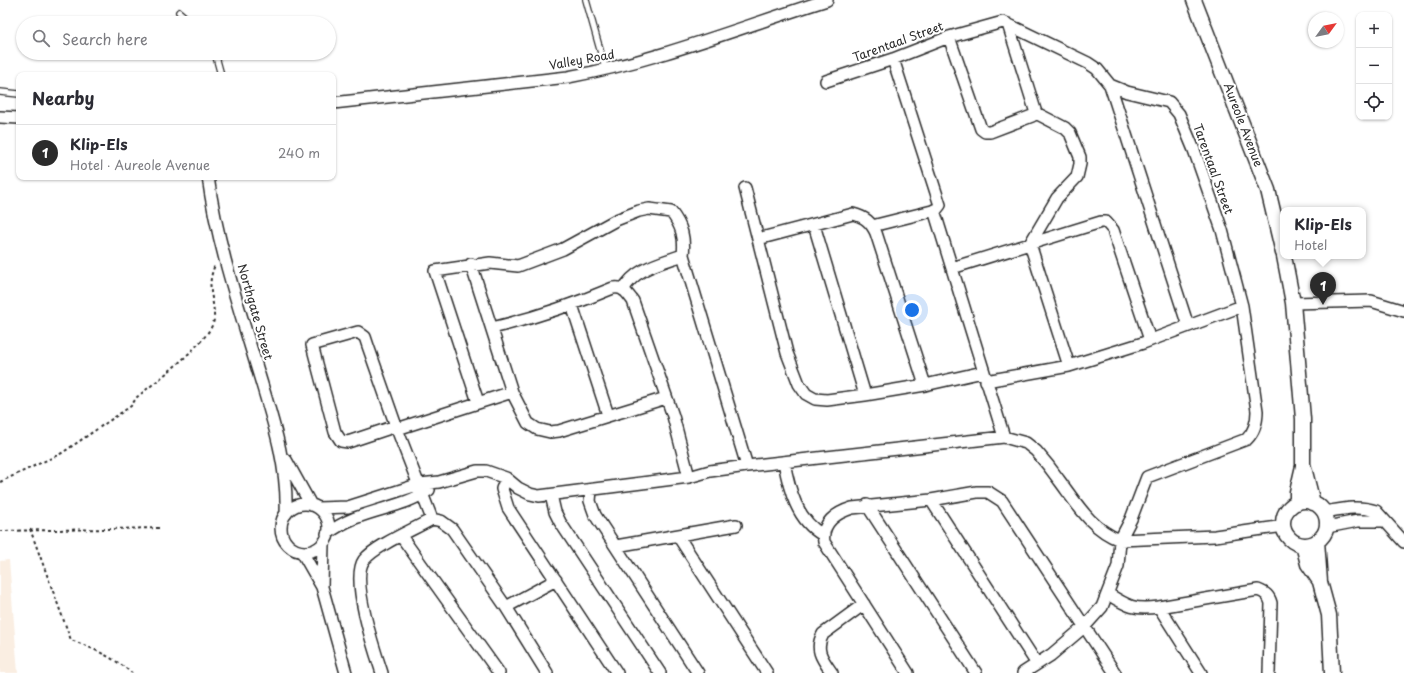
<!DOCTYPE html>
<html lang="en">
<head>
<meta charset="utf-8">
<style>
  :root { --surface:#fff; --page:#f2f2f3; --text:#2b2b33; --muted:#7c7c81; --line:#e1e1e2; --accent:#2b2b2b }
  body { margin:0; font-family:"Playpen Sans",sans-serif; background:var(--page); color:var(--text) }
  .controls { position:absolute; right:12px; top:12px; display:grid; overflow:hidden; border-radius:8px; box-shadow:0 1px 3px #0004 }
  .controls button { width:36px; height:36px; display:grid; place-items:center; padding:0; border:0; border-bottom:1px solid var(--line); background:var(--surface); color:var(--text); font:20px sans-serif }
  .compass { position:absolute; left:1308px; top:12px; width:36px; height:36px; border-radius:50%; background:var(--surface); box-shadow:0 1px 3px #0004; rotate:57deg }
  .you { position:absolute; left:912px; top:310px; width:14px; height:14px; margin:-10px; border:3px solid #fff; border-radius:50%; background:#1a73e8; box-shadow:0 0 0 6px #1a73e833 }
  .badge { display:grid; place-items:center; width:26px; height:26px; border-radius:50%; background:var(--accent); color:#fff; font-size:13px; font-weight:700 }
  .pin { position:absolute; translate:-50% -33px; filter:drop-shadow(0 1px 2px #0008) }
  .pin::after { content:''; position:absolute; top:21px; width:14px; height:12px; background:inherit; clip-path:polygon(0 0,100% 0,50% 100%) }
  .popup { position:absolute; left:1280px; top:207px; width:86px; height:52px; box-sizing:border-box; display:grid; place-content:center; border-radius:8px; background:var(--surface); filter:drop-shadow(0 1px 3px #0005); font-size:13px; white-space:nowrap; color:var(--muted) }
  .popup b { font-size:15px; color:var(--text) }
  .popup::after { content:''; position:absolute; left:50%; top:100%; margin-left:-8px; border:8px solid transparent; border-top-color:var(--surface) }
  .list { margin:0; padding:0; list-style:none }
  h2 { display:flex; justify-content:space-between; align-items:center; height:52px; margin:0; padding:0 16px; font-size:17px }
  h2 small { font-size:13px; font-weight:400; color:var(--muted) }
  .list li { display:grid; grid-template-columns:26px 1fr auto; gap:12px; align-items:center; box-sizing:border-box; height:56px; padding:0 16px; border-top:1px solid var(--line) }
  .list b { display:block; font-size:15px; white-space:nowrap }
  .list p { margin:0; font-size:13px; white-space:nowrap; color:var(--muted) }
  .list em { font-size:13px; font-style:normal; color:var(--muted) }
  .icon { flex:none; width:22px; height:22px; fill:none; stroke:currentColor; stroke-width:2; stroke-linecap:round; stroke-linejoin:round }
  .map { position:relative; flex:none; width:1404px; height:673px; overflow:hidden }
  .search { position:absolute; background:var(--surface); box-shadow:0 1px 3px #0004; left:16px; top:16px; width:320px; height:44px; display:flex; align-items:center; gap:10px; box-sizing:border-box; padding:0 14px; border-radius:22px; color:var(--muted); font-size:15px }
  .panel { position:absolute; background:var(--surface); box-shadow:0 1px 3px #0004; left:16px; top:72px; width:320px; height:108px; border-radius:8px }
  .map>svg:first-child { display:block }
  .built { fill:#faeee2 }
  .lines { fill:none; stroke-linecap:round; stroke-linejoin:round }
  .service-casing { stroke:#2b2b2b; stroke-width:8 }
  .minor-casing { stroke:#2b2b2b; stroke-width:14 }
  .tertiary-casing { stroke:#2b2b2b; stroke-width:17 }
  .path { stroke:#2b2b2b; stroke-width:2; stroke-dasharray:3 3; stroke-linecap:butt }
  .service { stroke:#fff; stroke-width:5.5 }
  .minor { stroke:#fff; stroke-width:11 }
  .tertiary { stroke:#fff; stroke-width:14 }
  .labels { text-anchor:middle; stroke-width:4; stroke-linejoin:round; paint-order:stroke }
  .street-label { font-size:12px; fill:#2b2b2b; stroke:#fff }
</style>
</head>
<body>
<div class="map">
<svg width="1404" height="673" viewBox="0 0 1404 673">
  <rect width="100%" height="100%" fill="#fff"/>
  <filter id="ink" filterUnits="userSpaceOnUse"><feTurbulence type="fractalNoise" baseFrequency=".025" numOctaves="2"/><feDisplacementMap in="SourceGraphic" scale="8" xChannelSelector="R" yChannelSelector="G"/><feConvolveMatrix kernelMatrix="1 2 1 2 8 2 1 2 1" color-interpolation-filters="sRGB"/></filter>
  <g filter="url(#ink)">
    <path class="built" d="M9,560L18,673H0V561Z"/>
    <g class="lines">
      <defs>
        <path id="service" d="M586,0L606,71
          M179,12L192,23
          M215,53L221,75
          M0,92L19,94"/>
        <path id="minor" d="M949,37L981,129L985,132H990L1032,116L1036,113L1008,24
          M826,81L893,59L949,37L1003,22L1088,63L1097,69L1110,85L1127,92L1169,102L1179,114L1194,150L1222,230L1242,306L1257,411C1257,422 1255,431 1247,439L1147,477L1131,519L1120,540L1118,566L1102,607L1084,627L1051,655L1023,673
          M1110,85L1188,326
          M333,103L568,77C657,61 741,27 827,0
          M1036,113L1065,128L1070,133L1080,157V164L1077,177L1057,198L1030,244L1069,366
          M0,117L19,118
          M208,177C217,243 239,308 258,371C272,418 288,464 286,514
          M745,188L787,353L799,384L806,394L815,399L827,400L865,395L925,385L983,372
          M934,210L1004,437
          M814,225L865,395
          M872,226L936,210L940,205L893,59
          M758,239L853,214C865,217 871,222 876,233L925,385
          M683,255L747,466
          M471,264L512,392L528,423L537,429L550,432L559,431L666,398
          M952,268L1101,222H1106L1113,230L1150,340
          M1293,303L1371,301L1404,311
          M572,305L608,415
          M492,328C534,318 573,305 613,288C623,286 627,293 633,301L673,416L689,477
          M986,381L1069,366L1143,343L1242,306
          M478,402L435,271L490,263L518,266L563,249L616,220L639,211L649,209L671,212C682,226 685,238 683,255C661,263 635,268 623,290
          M396,426L348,442L341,441L335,432L312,345L358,332L365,337L368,346L396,426L397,429L432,519
          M397,429L512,392
          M286,460L311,505
          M784,462C789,489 797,521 823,535
          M506,478L502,489L508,508L617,673
          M591,490L590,501L595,515L698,673
          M551,495L555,512L560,522L660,673
          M931,500L1037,664
          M281 528a24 24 0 1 1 48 0a24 24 0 1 1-48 0Z
          M867,505L976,673
          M318,508L348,507L420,484L439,482L477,471H486L506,478L518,488L530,494L539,496L689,477L710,471L747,466L1004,437L1026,443L1036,451C1044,460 1052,470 1059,480C1077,504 1091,529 1120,540L1215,536L1284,526
          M1324,512C1342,509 1359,505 1376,511L1404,542
          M1327,527L1358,521H1384
          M327,534C360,508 398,511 429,490
          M401,536L499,673
          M678,536L767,673
          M616,546L736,525
          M302,552L322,587L346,673
          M322,587L323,543
          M1108,594C1129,607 1134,610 1159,607L1201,673
          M506,607L556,580
          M1159,607L1258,590C1266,593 1269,596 1271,603L1269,673
          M382,673C375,652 350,579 364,560C376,545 415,529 432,519L441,521L452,529L506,607L547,673
          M832,673C823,660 814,650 823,634L864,604
          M908,673L824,542C821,523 836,513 852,508L931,500L977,492H988L1002,501L1115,673"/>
        <path id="tertiary" d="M1194,0L1268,190L1283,253
          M1284,256L1293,303L1303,419V464L1313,503
          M1283 523a22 22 0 1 1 44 0a22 22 0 1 1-44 0Z
          M1297,503V492L1303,466
          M1317,541L1320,582L1329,615L1332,673
          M1303,545L1308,564L1319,580"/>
      </defs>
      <use href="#service" class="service-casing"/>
      <use href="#minor" class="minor-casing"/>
      <use href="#tertiary" class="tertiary-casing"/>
      <path class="path" d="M0,482L62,453L131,406L137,397C153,384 213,339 214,319C215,298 205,288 215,265
        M30,529L71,640C93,648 114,658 132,673
        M0,531L161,528"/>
      <use href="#service" class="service"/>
      <use href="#minor" class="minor"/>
      <use href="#tertiary" class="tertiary"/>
    </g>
  </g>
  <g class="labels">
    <g class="street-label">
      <text transform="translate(898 42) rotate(-20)" y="4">Tarentaal Street</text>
      <text transform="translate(582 60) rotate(-10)" y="4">Valley Road</text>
      <text transform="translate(1243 125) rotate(69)" y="4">Aureole Avenue</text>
      <text transform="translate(1213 169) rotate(70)" y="4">Tarentaal Street</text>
      <text transform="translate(255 312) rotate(74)" y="4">Northgate Street</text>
    </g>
  </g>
</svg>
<div class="controls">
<button>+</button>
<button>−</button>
<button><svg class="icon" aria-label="locate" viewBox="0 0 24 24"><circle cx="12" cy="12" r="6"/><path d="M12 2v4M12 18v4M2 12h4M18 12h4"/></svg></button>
</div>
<svg class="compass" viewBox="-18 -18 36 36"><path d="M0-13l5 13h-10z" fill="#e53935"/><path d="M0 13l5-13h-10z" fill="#7c7c81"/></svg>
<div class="you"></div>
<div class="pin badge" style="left:1323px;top:305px">1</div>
<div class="popup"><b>Klip-Els</b>Hotel</div>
<div class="search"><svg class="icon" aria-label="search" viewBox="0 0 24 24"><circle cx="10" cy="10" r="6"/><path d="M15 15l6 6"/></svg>Search here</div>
<section class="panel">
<h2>Nearby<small></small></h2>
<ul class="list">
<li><span class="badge">1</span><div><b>Klip-Els</b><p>Hotel · Aureole Avenue</p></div><em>240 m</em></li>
</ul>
</section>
</div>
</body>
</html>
